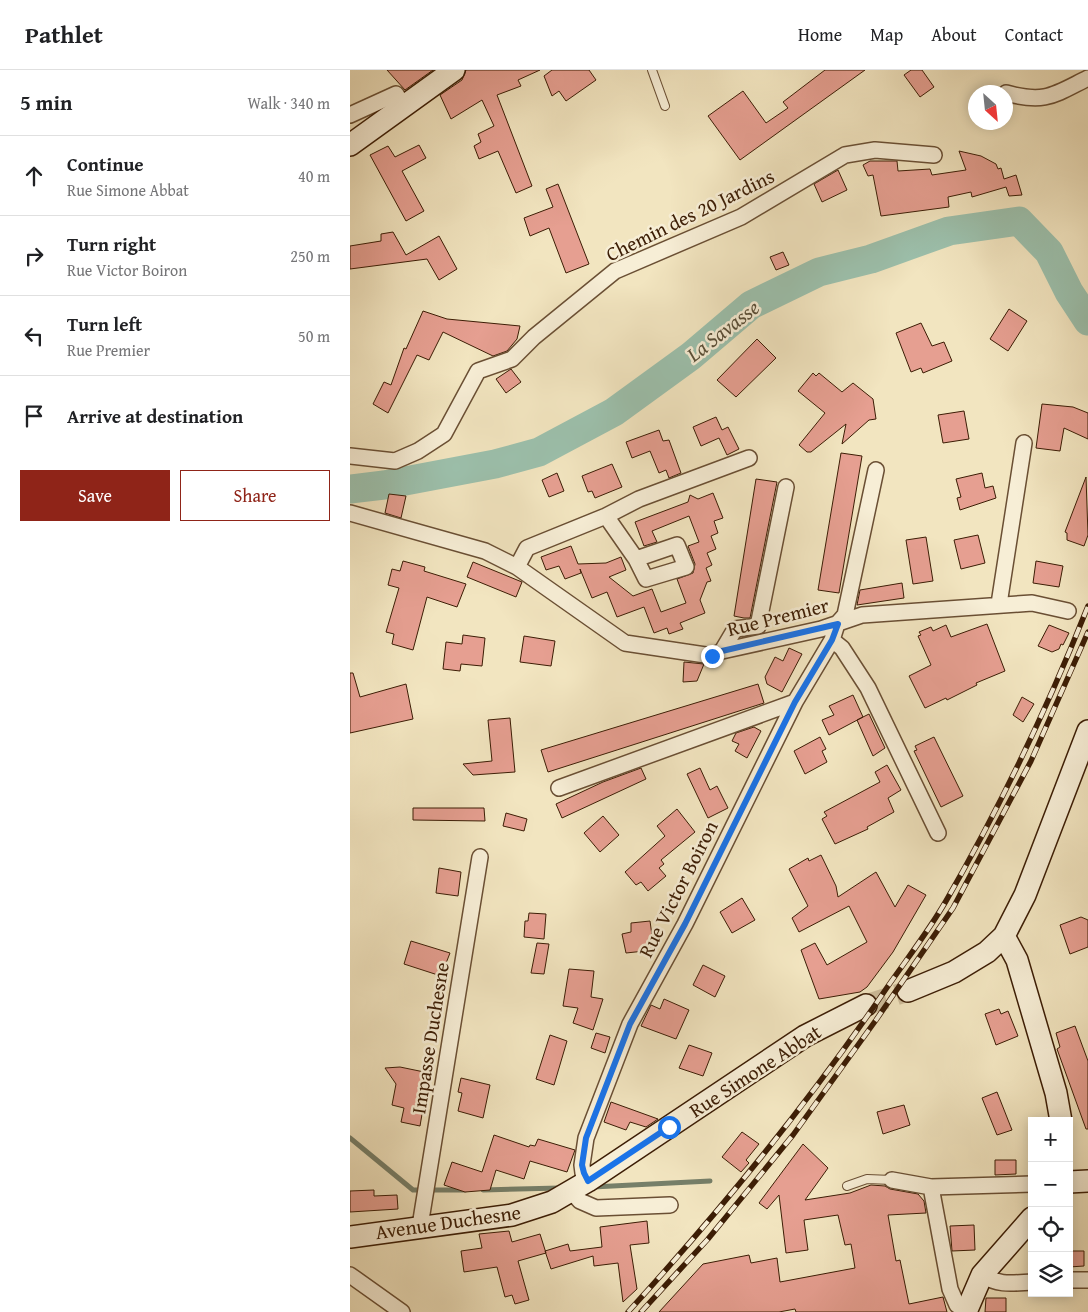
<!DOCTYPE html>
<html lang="en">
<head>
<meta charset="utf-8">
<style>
  :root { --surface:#fff; --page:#f2f2f2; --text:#202124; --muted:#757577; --line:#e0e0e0; --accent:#8f2418 }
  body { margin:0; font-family:"Gentium Book Plus",serif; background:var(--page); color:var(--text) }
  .controls { position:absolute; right:15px; bottom:15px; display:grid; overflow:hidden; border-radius:0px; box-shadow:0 2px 12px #0003 }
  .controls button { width:45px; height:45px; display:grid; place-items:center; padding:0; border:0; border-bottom:1px solid var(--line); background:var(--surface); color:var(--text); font:25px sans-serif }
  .compass { position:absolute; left:618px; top:15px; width:45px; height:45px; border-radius:50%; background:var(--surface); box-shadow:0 2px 12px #0003; rotate:153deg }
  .stop { position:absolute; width:15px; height:15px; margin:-11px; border:4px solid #1a73e8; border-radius:50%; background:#fff }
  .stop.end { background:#1a73e8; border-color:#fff; box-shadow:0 1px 5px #0008 }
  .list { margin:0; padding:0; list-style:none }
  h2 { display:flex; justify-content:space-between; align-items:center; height:65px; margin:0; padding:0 20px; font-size:21px }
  h2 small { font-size:16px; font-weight:400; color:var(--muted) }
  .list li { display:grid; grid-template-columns:32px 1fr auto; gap:15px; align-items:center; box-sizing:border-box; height:80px; padding:0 20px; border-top:1px solid var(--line) }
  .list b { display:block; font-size:19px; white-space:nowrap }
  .list p { margin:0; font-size:16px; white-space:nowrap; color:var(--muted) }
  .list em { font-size:16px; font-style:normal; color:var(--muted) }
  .actions { display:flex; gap:10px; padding:15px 20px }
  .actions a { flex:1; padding:11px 0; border:1px solid var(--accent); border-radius:0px; text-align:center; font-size:18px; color:var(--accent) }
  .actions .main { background:var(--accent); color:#fff }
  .icon { flex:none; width:28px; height:28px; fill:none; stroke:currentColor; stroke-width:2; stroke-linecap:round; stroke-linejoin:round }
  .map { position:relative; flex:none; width:738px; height:1242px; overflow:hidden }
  header { display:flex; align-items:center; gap:30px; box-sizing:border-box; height:70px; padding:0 25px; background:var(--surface); border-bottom:1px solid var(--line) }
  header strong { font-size:24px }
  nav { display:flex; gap:28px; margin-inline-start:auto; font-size:18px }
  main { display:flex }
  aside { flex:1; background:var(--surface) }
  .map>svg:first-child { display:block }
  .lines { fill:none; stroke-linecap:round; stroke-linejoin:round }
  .stream { stroke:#767f69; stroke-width:5 }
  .river { stroke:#9cc0ac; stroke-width:29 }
  .building { fill:#e69f91; stroke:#3c1d05 }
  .secondary-tunnel { stroke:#cebd9b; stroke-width:21; stroke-dasharray:21 11; stroke-linecap:butt }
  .lane-casing { stroke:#6a4f34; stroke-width:10 }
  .street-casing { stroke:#6a4f34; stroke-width:18 }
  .secondary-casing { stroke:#3c1d05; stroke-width:24 }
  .lane { stroke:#f7eed6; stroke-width:8 }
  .street { stroke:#f7eed6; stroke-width:15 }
  .secondary { stroke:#f7eed6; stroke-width:21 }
  .rail-casing { stroke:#3c1d05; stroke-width:5.5 }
  .rail { stroke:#f7eed6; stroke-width:4; stroke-dasharray:11; stroke-linecap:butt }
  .route { stroke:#1a73e8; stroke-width:6 }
  .labels { text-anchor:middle; stroke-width:5; stroke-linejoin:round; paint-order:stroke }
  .street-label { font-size:20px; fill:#3c1d05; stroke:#f7eed6 }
  .water-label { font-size:21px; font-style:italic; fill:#594e37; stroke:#f7eed6 }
</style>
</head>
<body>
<header>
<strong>Pathlet</strong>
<nav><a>Home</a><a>Map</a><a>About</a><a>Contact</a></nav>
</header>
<main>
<aside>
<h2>5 min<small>Walk · 340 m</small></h2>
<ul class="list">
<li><svg class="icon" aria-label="ahead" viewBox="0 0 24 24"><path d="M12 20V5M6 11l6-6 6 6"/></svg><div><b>Continue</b><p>Rue Simone Abbat</p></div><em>40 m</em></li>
<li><svg class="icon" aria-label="right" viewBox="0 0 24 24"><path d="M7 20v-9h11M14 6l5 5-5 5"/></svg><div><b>Turn right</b><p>Rue Victor Boiron</p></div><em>250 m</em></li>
<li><svg class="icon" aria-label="left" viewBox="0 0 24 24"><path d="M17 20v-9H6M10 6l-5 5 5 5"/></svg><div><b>Turn left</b><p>Rue Premier</p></div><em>50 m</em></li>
<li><svg class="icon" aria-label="arrive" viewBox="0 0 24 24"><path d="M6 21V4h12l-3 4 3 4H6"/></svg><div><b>Arrive at destination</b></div></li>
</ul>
<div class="actions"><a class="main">Save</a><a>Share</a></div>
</aside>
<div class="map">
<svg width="738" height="1242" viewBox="0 0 738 1242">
  <rect width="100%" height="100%" fill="#f2e5c0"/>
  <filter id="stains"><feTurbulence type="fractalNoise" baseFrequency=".004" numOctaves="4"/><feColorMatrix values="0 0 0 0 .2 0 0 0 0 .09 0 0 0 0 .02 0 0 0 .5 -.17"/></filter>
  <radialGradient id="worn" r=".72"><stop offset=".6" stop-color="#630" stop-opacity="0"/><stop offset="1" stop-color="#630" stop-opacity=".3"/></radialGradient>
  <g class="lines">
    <path class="stream" d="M0,1068L63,1120H115
      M243,1117L360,1111
      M133,1120L210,1118"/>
    <path class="river" d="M0,419L34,415L145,394L189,382L264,342L341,286L401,235L469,202L521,189L599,161L669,151L699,182L719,222L738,251"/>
  </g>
  <path class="building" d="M37,0H83L55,20Z
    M116,0H190L168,10L171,16L147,25L182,116L166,123L148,81L129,89L124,76L131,72L128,64L144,56L132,30L101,49L90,25L112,10Z
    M202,0H239L246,10L216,31L209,21L202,26L194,6Z
    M475,0H515L390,90L358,46L393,21L416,53L438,38L433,32Z
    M561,0H572L584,17L570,27L554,5Z
    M69,75L76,88L52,101L74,141L56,151L20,85L38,76L45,87Z
    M609,81L631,86L646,94L648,99L651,98L654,109L666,105L672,125L659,126L656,117L622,127L621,122L598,127L599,137L531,146L523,105L518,106L513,95L520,91H547L548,101L580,99L582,105L616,100Z
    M488,100L497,120L472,132L464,114Z
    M208,114L239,194L216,203L199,158L180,166L174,148L203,137L196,119Z
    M43,162L56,185L89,166L107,199L89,210L77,189L0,199V176L31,171V164Z
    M433,182L439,195L426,200L420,187Z
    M659,239L677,251L658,281L640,269Z
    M73,241L97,249L170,256L167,269L157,281L143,286L93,262L79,290L67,285L38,343L23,334L34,312L41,315L54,278L56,279Z
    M571,253L582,276L594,272L602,291L573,303L571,298L561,302L546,263Z
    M407,269L426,288L386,327L367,310Z
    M161,299L171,312L156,323L146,309Z
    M463,303L466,306L469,303L492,322L503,313L523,329L526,349L519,350L492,374L496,354L461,382H457L449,375L475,343L448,321Z
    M692,334L723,337L738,343V369L714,358L710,381L686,378Z
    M614,341L619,369L593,373L588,345Z
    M366,347L372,360L378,357L389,379L377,385L369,368L351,376L343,357Z
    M309,360L313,371L319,370L331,403L319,408L316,400L309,403L300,381L282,388L276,372Z
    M491,383L512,386L489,523L468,520Z
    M262,394L272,417L245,428L242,421L238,422L232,406Z
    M207,403L214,421L199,427L192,410Z
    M632,403L635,418L643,416L646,428L610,440L607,428L611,427L606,409Z
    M736,407L738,465L734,476L717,470V463L715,462Z
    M406,409L427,412L400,548H394L384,546Z
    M363,423L373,448L364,451L368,463L361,466L366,479L357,483L362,495L356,498L361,511L357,512L350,530L355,543L330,553L333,559L319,564L317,558L304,563L294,537L267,547L257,522L242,528L230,499L231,503L215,509L209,496L196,500L191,487L221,476L228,494L256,493L271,487L276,500L259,507L283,526L302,519L311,542L336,533L327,509L343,503L345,494L338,476L349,472L339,446L302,461L307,472L294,476L285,452L338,432L340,425L348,429Z
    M39,424L56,426L51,448L35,443Z
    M628,465L635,493L611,499L604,470Z
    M576,467L583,511L563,514L556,470Z
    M53,491L75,497L74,501L116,514L107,537L77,527L63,580L42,574L44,564L36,562L49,518L38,515L42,499L50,501Z
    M686,491L713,496L709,517L683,513Z
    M123,492L172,512L166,527L117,507Z
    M552,513L554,528L507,535L510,520Z
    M637,554L655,601L626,613L627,615L597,630L596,628L575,638L559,606L581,595L568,566L571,565L569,562L581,557L583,561L596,555L601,567Z
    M699,555L719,563L713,575L711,574L709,579L702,582L688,576Z
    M113,565L135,568L132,596L111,594L110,601L93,599L96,572L112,574Z
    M174,566L205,571L201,596L170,592Z
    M439,578L452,584L432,622L417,614L415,607L425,587L433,591Z
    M334,592L354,594L347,611L333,612Z
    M0,603H3L10,627L56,614L63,649L0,663Z
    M408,614L414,633L198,702L191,680Z
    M503,625L513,647L479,665L472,650L484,645L479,636Z
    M672,627L684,634L673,652L663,645Z
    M519,644L535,678L523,686L507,650Z
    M160,648L165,702L123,705L113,694L142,691L138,650Z
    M404,657L411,661L397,688L385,681L389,674L382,671L386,663Z
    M470,667L476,679L472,681L477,692L455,704L444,681Z
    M584,667L613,726L591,737L564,681L567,680L565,676Z
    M537,695L551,720L538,728L544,742L517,757L518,759L485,774L472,749L477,746L474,742L530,712L525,702Z
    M291,698L296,709L212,748L206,734L253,712Z
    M350,698L360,720L367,716L378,738L358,748L337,704Z
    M63,738H134L135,751L63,750Z
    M327,739L345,762L311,790L314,794L309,798L316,806L298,821L291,812L286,815L275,802L315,766L307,756Z
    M156,743L177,749L174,761L153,756Z
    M253,746L269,765L250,782L234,763Z
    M471,785L486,816L488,827L526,802L545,837L558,815L576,825L543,882L517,917L510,922L469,929L451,880L465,873L477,895L517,872L499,836L449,862L442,848L458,836L439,799L458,788L459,791Z
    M89,798L111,802L108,826L86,823Z
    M392,828L405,850L382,863L370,842Z
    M179,843L196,844L194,869L174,867L175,851H178Z
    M731,847L738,850V877L720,884L710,855Z
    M300,851L304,880L276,883L272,864L281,862V853Z
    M61,871L100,883L91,906L54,894Z
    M187,873L199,874L194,904L181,903Z
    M353,895L375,906L365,927L343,915Z
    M219,899L244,901L241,927L253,929L243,960L223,953L228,938L213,936Z
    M314,929L339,940L326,969L291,956L301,935L310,939Z
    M649,939L651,944L658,941L668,966L646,975L635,944Z
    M725,956L738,991V1059H736L707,979L710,977L706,963Z
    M246,963L260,967L255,983L241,978Z
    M200,965L217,971L204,1015L186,1009Z
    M339,975L362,983L353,1006L329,998Z
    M50,997L79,1003L70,1056L51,1052L54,1038L42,1035L46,1014L35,998Z
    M111,1008L140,1015L133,1048L108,1041L112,1023L108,1022Z
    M647,1022L662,1060L647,1065L632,1028Z
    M261,1032L308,1049L296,1057L280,1052L276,1060L254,1052Z
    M554,1035L560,1055L533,1064L527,1042Z
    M392,1062L409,1074L396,1090L399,1093L391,1102L372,1087Z
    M144,1065L179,1077L180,1075L185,1076L188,1069L225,1080L217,1102L180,1091L174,1109L146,1100L140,1120L115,1122L94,1115L102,1092L132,1102Z
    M453,1074L478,1098L455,1130L500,1123L521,1115L535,1116L540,1119L568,1124L574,1131L576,1143L538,1145L546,1191L550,1190L559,1234L593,1227L597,1242H446L445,1239L429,1242H309L353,1194L399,1185L401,1193L427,1188L430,1212L505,1198L501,1174L495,1175L488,1145L454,1150L458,1180L436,1183L429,1125L417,1139L409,1133Z
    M645,1090H666V1104L645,1105Z
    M24,1120V1126L47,1125L48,1139L0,1142V1121Z
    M297,1151L299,1173L280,1175L287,1219L273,1232L268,1193L244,1196L243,1186L201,1199L195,1181L218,1174L220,1181L252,1177L250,1157Z
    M624,1155L625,1180L602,1181L600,1156Z
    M159,1161L162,1172L190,1164L196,1183L168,1191L179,1230L165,1234L162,1225L155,1227L147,1197L114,1202L111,1181L132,1178L129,1164Z
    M719,1181H734V1196L719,1197Z
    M636,1228H656V1242H635Z"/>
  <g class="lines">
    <path class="secondary-tunnel" d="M516,935L558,921"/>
    <defs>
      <path id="lane" d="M302,0L315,36
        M497,1116L517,1109L542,1110"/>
      <path id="street" d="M656,23C695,34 704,25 738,8
        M0,45L46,24L54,37
        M0,386L45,391L68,381L94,364L128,301L162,289L184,267L265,201L391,147L495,85L525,80L584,85
        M0,443L135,481L167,497L275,573L362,586L372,581L471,559L512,545L682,533L718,541
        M256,446L289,429L399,388
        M167,497L177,478L256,446L286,489L296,509L336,497L327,475L286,489
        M649,534L674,373
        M482,570L492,578L518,618L588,763
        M372,581L385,559L408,556L436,417
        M209,718L445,632
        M542,1110L581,1117L682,1114
        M238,1111L233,1103L232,1095L236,1068L280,954L335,854L445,632L482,570L487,554L495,545L526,400
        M581,1117L600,1219L607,1235L616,1240
        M222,1122L230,1131L246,1138L320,1135
        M70,1156L130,787
        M0,1205L52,1242
        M632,1205C649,1216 663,1213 682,1212
        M719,1210H738"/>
      <path id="secondary" d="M0,75L104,0
        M654,866L667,890L706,1023L711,1051
        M558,921L604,902L637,882L654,866L675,825L738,661
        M719,1112L738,1111
        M0,1167L162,1145L202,1132L238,1111L455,966L516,935
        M616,1242L632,1205L682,1148"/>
    </defs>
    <use href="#lane" class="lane-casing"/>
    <use href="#street" class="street-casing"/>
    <use href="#secondary" class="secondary-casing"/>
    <use href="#lane" class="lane"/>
    <use href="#street" class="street"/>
    <use href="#secondary" class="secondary"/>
    <defs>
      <path id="rail" d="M278,1242C371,1140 458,1034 536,919C556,890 578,862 596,831C650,737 698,637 738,536
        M291,1242L358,1169L443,1065L526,950L603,838L681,691L738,562"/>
    </defs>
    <use href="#rail" class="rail-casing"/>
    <use href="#rail" class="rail"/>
  </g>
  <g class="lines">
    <path class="route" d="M319,1057L238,1111L234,1103L232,1095L236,1068L280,954L335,854L445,632L482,570L488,554L372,581L362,586"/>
  </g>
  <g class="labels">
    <g class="street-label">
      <text transform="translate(340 145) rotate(-26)" y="7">Chemin des 20 Jardins</text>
      <text transform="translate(428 547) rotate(-14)" y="7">Rue Premier</text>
      <text transform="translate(328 819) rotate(-63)" y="7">Rue Victor Boiron</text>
      <text transform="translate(80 968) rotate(-81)" y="7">Impasse Duchesne</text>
      <text transform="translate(405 1001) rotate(-33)" y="7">Rue Simone Abbat</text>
      <text transform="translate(98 1152) rotate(-8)" y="7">Avenue Duchesne</text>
    </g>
    <g class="water-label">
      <text transform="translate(373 261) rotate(-38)" y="7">La Savasse</text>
    </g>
  </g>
  <rect width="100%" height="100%" filter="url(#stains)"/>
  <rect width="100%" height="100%" fill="url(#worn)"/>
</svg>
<div class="controls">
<button>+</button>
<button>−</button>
<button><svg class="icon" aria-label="locate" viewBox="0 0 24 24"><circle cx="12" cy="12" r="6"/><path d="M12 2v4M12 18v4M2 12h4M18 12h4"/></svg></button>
<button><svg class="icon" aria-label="layers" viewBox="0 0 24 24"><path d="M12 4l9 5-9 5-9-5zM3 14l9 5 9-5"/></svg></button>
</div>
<svg class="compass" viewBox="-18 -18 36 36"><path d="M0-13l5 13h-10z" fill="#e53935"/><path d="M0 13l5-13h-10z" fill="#757577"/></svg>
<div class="stop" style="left:319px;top:1057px"></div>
<div class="stop end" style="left:362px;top:586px"></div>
</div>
</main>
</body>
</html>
